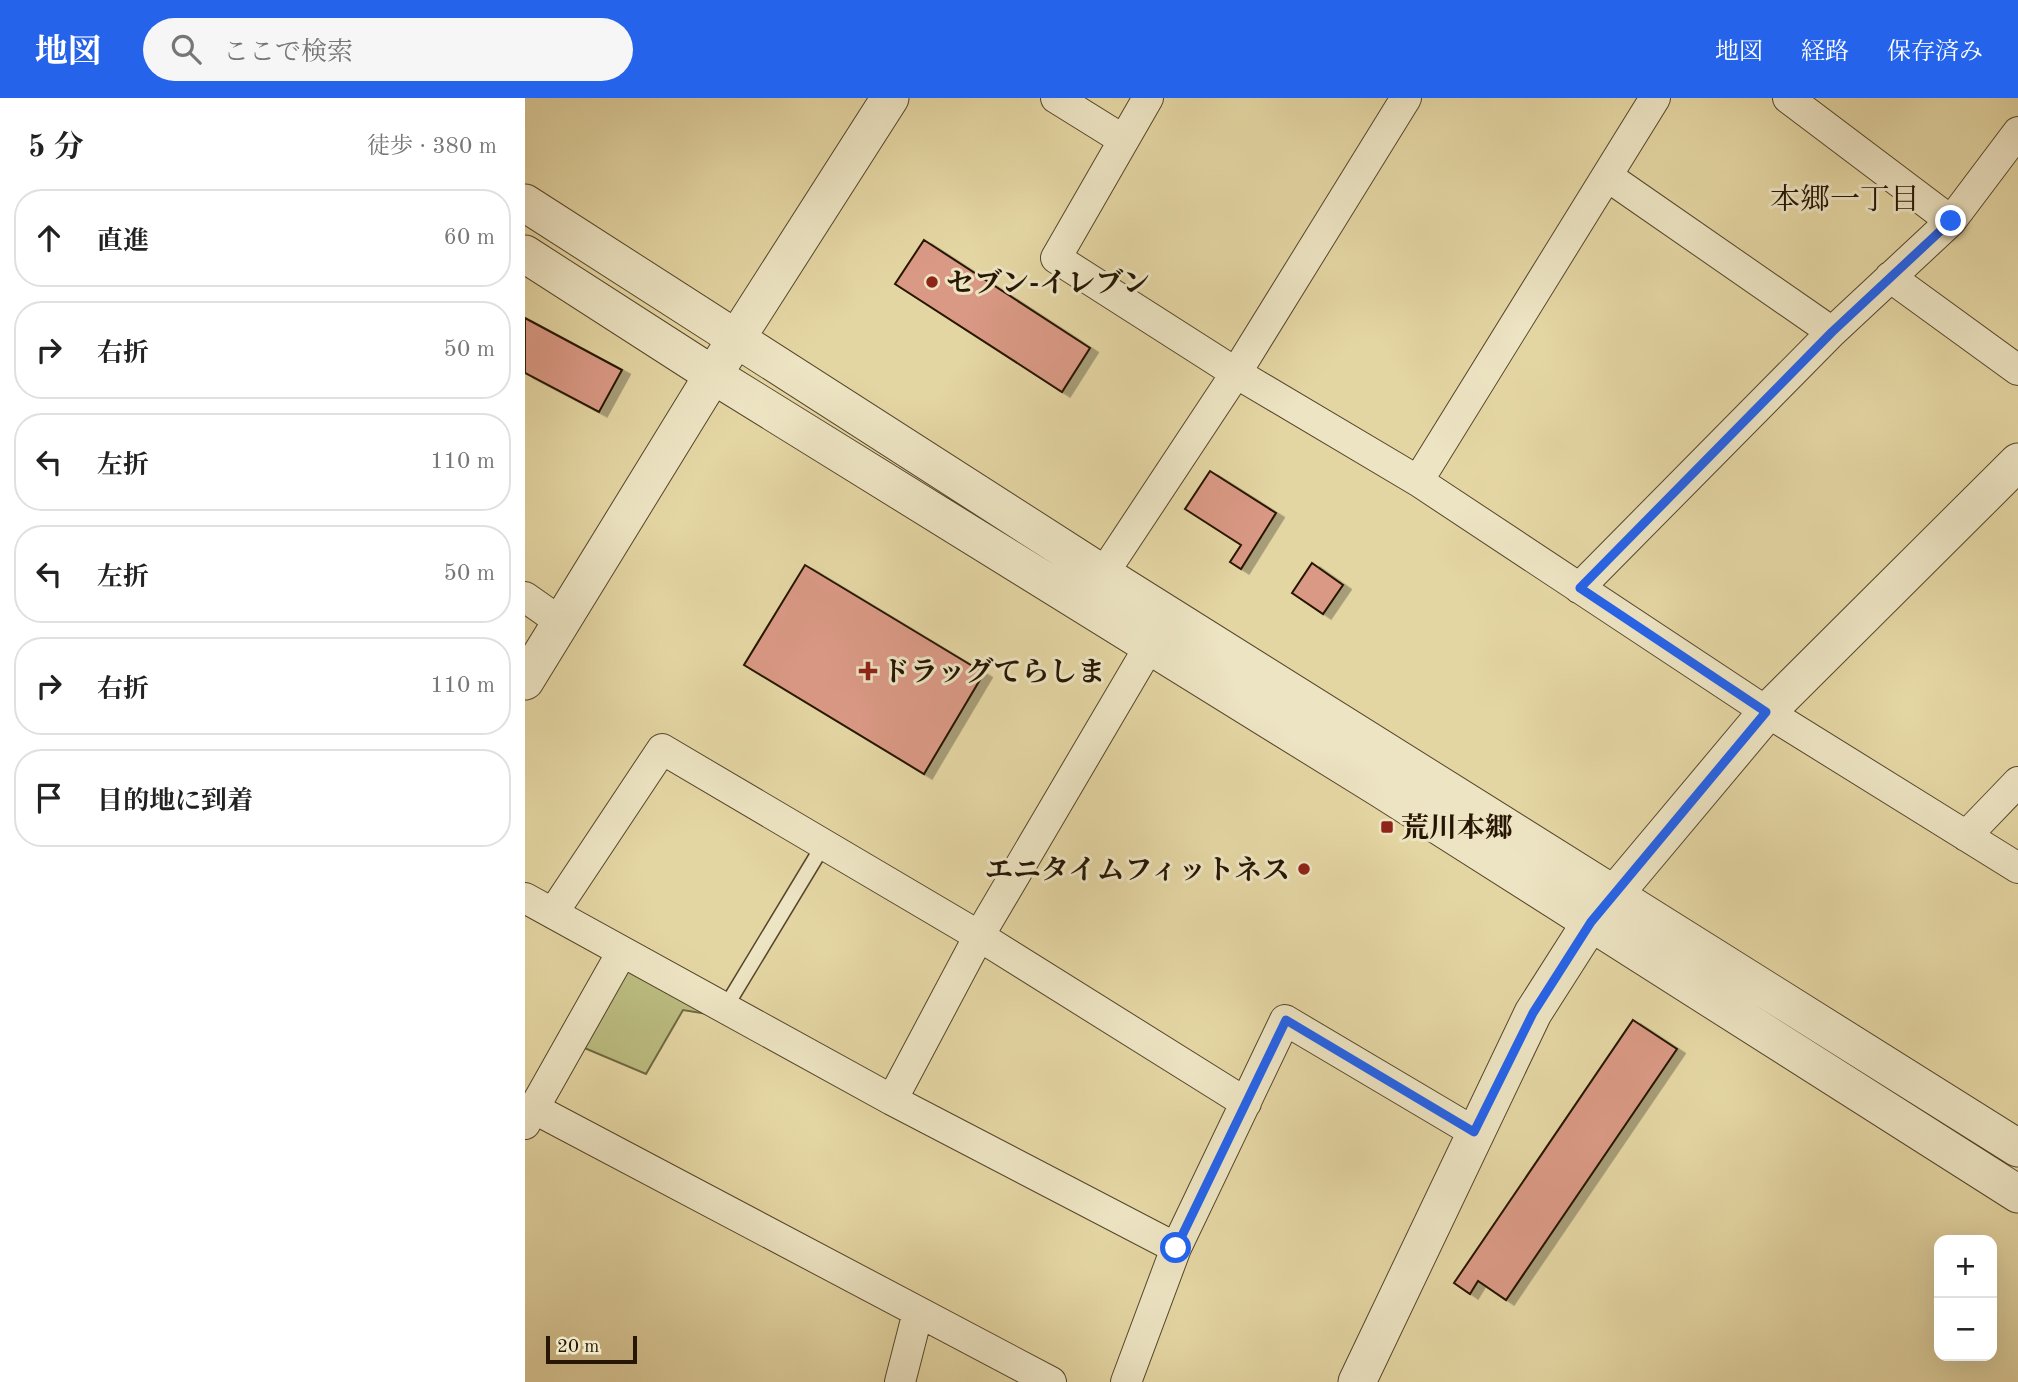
<!DOCTYPE html>
<html lang="ja">
<head>
<meta charset="utf-8">
<style>
  :root { --surface:#fff; --page:#f6f6f6; --text:#222; --muted:#767676; --line:#e0e0e0; --accent:#2563eb }
  body { margin:0; font-family:"Old Standard TT","Noto Serif JP",serif; background:var(--page); color:var(--text) }
  .controls { position:absolute; right:21px; bottom:21px; display:grid; overflow:hidden; border-radius:14px; box-shadow:0 7px 28px #0002 }
  .controls button { width:63px; height:63px; display:grid; place-items:center; padding:0; border:0; border-bottom:2px solid var(--line); background:var(--surface); color:var(--text); font:35px sans-serif }
  .scale { position:absolute; left:21px; bottom:18px; width:91px; box-sizing:border-box; padding-left:7px; border:4px solid #261603; border-top:0; font-size:19px; line-height:24px; white-space:nowrap; color:#261603; -webkit-text-stroke:5px #ede4c3; paint-order:stroke }
  .stop { position:absolute; width:21px; height:21px; margin:-16px; border:5px solid #2563eb; border-radius:50%; background:#fff }
  .stop.end { background:#2563eb; border-color:#fff; box-shadow:0 2px 7px #0008 }
  .list { margin:0; padding:0; list-style:none }
  h2 { display:flex; justify-content:space-between; align-items:center; height:91px; margin:0; padding:0 28px; font-size:30px }
  h2 small { font-size:23px; font-weight:400; color:var(--muted) }
  .list li { display:grid; grid-template-columns:46px 1fr auto; gap:21px; align-items:center; box-sizing:border-box; height:98px; margin:0 14px 14px; padding:0 14px; border:2px solid var(--line); border-radius:28px }
  .list b { display:block; font-size:26px; white-space:nowrap }
  .list em { font-size:23px; font-style:normal; color:var(--muted) }
  .icon { flex:none; width:38px; height:38px; fill:none; stroke:currentColor; stroke-width:2; stroke-linecap:round; stroke-linejoin:round }
  .map { position:relative; flex:none; width:1493px; height:1284px; overflow:hidden }
  header { display:flex; align-items:center; gap:42px; box-sizing:border-box; height:98px; padding:0 35px; background:var(--accent); color:#fff }
  header strong { font-size:33px }
  nav { display:flex; gap:38px; margin-inline-start:auto; font-size:24px }
  .search { width:490px; height:63px; background:var(--page); display:flex; align-items:center; gap:18px; box-sizing:border-box; padding:0 24px; border-radius:38px; color:var(--muted); font-size:26px }
  main { display:flex }
  aside { flex:1; background:var(--surface) }
  .map>svg:first-child { display:block }
  .green { fill:#bbbc80; stroke:#706942; stroke-width:2 }
  .building { fill:#da9985; stroke:#261603; stroke-width:2; filter:url(#shadow) }
  .lines { fill:none; stroke-linecap:round; stroke-linejoin:round }
  .service-casing { stroke:#56462b; stroke-width:17 }
  .minor-casing { stroke:#56462b; stroke-width:32 }
  .tertiary-casing { stroke:#56462b; stroke-width:39 }
  .service { stroke:#ede4c3; stroke-width:14 }
  .minor { stroke:#ede4c3; stroke-width:30 }
  .tertiary { stroke:#ede4c3; stroke-width:37 }
  .route { stroke:#2563eb; stroke-width:9 }
  .poi-dot { fill:#8f2418; stroke:#ede4c3; stroke-width:2.5 }
  .labels { text-anchor:middle; stroke-width:6; stroke-linejoin:round; paint-order:stroke }
  .poi-label { font-size:28px; font-weight:bold; fill:#261603; stroke:#ede4c3; text-anchor:start }
  .neighbourhood-label { font-size:30px; fill:#261603; stroke:#ede4c3 }
</style>
</head>
<body>
<header>
<strong>地図</strong>
<div class="search"><svg class="icon" aria-label="search" viewBox="0 0 24 24"><circle cx="10" cy="10" r="6"/><path d="M15 15l6 6"/></svg>ここで検索</div>
<nav><a>地図</a><a>経路</a><a>保存済み</a></nav>
</header>
<main>
<aside>
<h2>5 分<small>徒歩 · 380 m</small></h2>
<ul class="list">
<li><svg class="icon" aria-label="ahead" viewBox="0 0 24 24"><path d="M12 20V5M6 11l6-6 6 6"/></svg><div><b>直進</b></div><em>60 m</em></li>
<li><svg class="icon" aria-label="right" viewBox="0 0 24 24"><path d="M7 20v-9h11M14 6l5 5-5 5"/></svg><div><b>右折</b></div><em>50 m</em></li>
<li><svg class="icon" aria-label="left" viewBox="0 0 24 24"><path d="M17 20v-9H6M10 6l-5 5 5 5"/></svg><div><b>左折</b></div><em>110 m</em></li>
<li><svg class="icon" aria-label="left" viewBox="0 0 24 24"><path d="M17 20v-9H6M10 6l-5 5 5 5"/></svg><div><b>左折</b></div><em>50 m</em></li>
<li><svg class="icon" aria-label="right" viewBox="0 0 24 24"><path d="M7 20v-9h11M14 6l5 5-5 5"/></svg><div><b>右折</b></div><em>110 m</em></li>
<li><svg class="icon" aria-label="arrive" viewBox="0 0 24 24"><path d="M6 21V4h12l-3 4 3 4H6"/></svg><div><b>目的地に到着</b></div></li>
</ul>
</aside>
<div class="map">
<svg width="1493" height="1284" viewBox="0 0 1493 1284">
  <defs>
    <filter id="shadow"><feDropShadow dx="8" dy="4.5" stdDeviation="0" flood-color="#0004"/></filter>
  </defs>
  <rect width="100%" height="100%" fill="#e4d6a3"/>
  <filter id="stains"><feTurbulence type="fractalNoise" baseFrequency=".00286" numOctaves="4"/><feColorMatrix values="0 0 0 0 .2 0 0 0 0 .09 0 0 0 0 .02 0 0 0 .5 -.17"/></filter>
  <radialGradient id="worn" r=".72"><stop offset=".6" stop-color="#630" stop-opacity="0"/><stop offset="1" stop-color="#630" stop-opacity=".3"/></radialGradient>
  <path class="green" d="M99,863L195,918L158,912L121,976L57,949Z"/>
  <path class="building" d="M399,142L565,250L537,294L370,186Z
    M0,220L97,272L74,314L0,275Z
    M685,373L751,415L716,471L705,464L716,447L660,411Z
    M787,465L818,487L798,516L767,495Z
    M280,467L459,575L399,676L219,567Z
    M1108,922L1152,951L981,1202L953,1183L945,1196L929,1185Z"/>
  <g class="lines">
    <defs>
      <path id="service" d="M200,910L299,746"/>
      <path id="minor" d="M531,0L597,41
        M623,0L531,160L711,275L893,383L1242,614L1493,770
        M1263,0L1426,123
        M1082,78L1307,234
        M1365,179L1493,272
        M893,383L1130,0
        M578,476L711,275L881,0
        M1054,490L1307,234L1426,123L1493,34
        M0,499L37,525
        M1441,738L1493,684
        M0,800L367,1002L651,1150
        M28,815L137,651L454,838L721,1005
        M367,1002L454,838L624,549
        M8,1010L526,1284
        M0,1026L97,854
        M375,1284L393,1214
        M601,1284L651,1150L760,922L949,1034"/>
      <path id="tertiary" d="M0,105L578,476L1493,1050
        M0,156L188,277L856,691L1493,1096
        M0,583L188,277L365,0
        M832,1284L1008,915L1066,824L1242,614L1493,364"/>
    </defs>
    <use href="#service" class="service-casing"/>
    <use href="#minor" class="minor-casing"/>
    <use href="#tertiary" class="tertiary-casing"/>
    <use href="#service" class="service"/>
    <use href="#minor" class="minor"/>
    <use href="#tertiary" class="tertiary"/>
  </g>
  <g class="lines">
    <path class="route" d="M651,1150L761,922L949,1034L1008,915L1066,824L1241,614L1055,490L1307,234L1426,123"/>
  </g>
  <g class="poi-dot">
    <circle cx="407" cy="184" r="7"/>
    <path d="M339.5 562.5h7v7h7v7h-7v7h-7v-7h-7v-7h7z"/>
    <rect x="855" y="722" width="14" height="14" rx="3.5"/>
    <circle cx="779" cy="771" r="7"/>
  </g>
  <g class="labels">
    <g class="poi-label">
      <text x="421" y="194">セブン-イレブン</text>
      <text x="357" y="583">ドラッグてらしま</text>
      <text x="876" y="739">荒川本郷</text>
      <text x="765" y="781" text-anchor="end">エニタイムフィットネス</text>
    </g>
    <g class="neighbourhood-label">
      <text x="1320" y="111">本郷一丁目</text>
    </g>
  </g>
  <rect width="100%" height="100%" filter="url(#stains)"/>
  <rect width="100%" height="100%" fill="url(#worn)"/>
</svg>
<div class="controls">
<button>+</button>
<button>−</button>
</div>
<div class="scale">20 m</div>
<div class="stop" style="left:651px;top:1150px"></div>
<div class="stop end" style="left:1426px;top:123px"></div>
</div>
</main>
</body>
</html>
